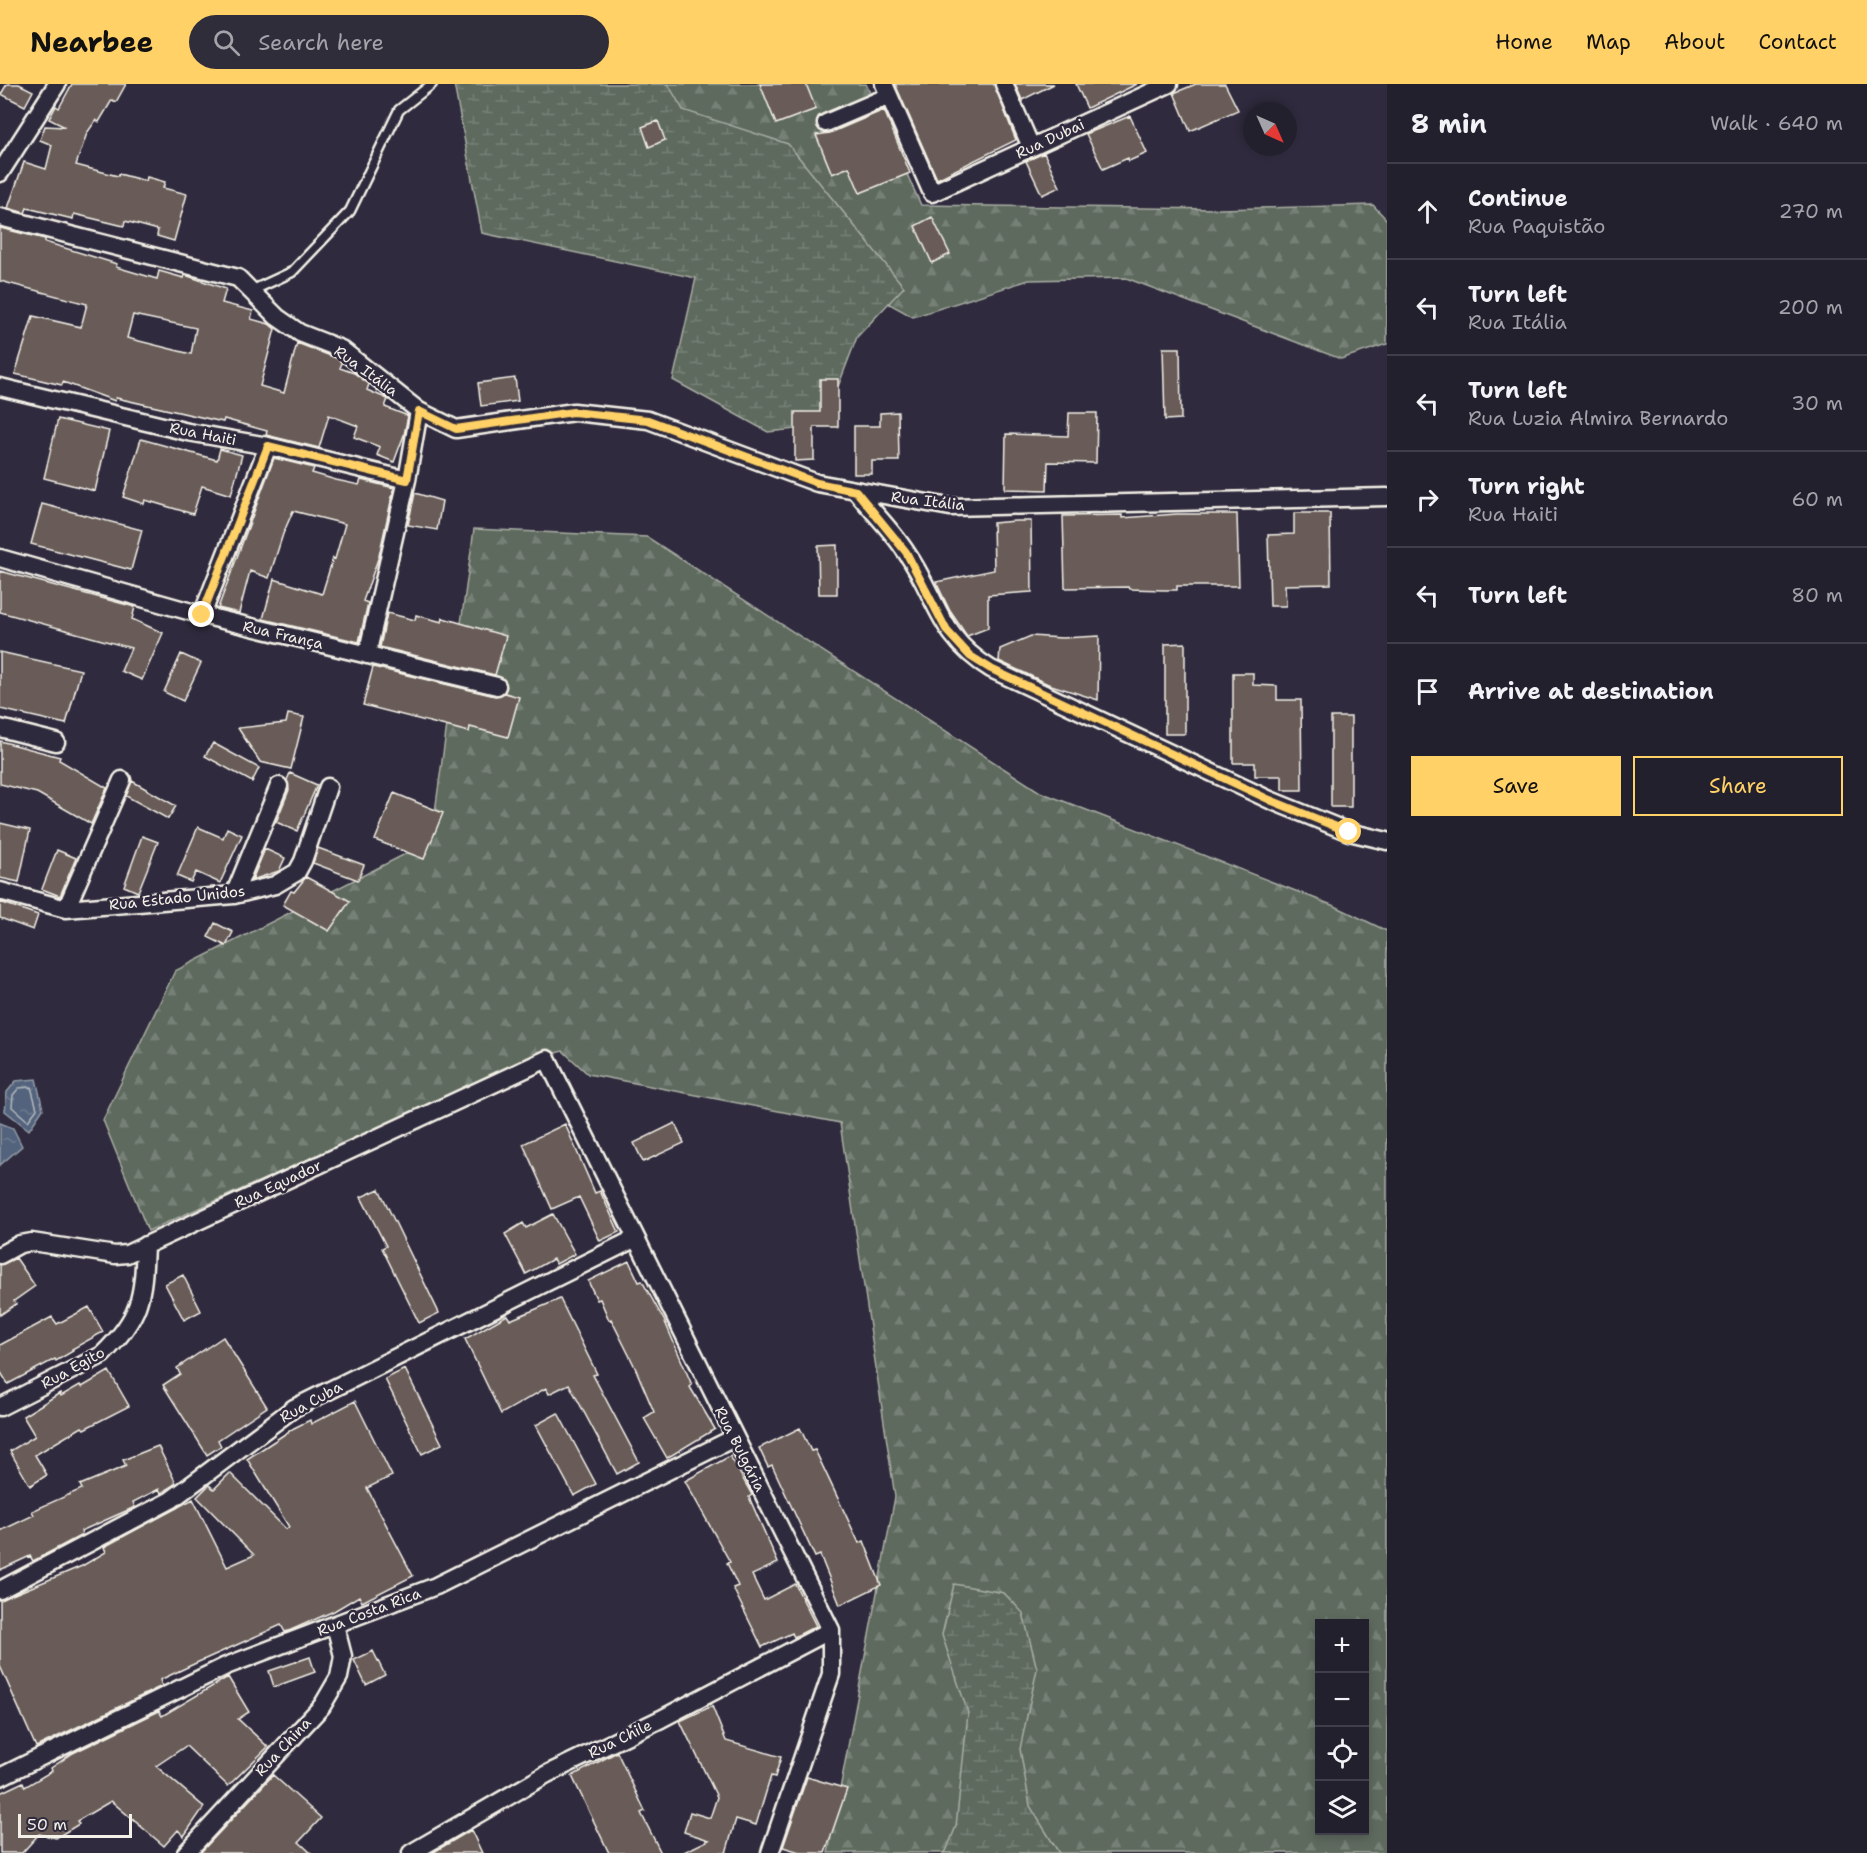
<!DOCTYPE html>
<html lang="en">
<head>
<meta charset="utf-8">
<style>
  :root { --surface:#23202e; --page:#2f2d3a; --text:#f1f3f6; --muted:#a3a3aa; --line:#403e4a; --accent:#ffd166 }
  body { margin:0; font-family:"Shantell Sans",sans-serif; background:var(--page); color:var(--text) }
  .controls { position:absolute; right:18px; bottom:18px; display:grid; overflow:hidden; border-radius:0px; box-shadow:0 3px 9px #0003 }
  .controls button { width:54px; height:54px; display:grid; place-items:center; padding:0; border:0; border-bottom:2px solid var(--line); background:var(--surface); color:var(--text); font:30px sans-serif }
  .compass { position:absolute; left:1243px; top:18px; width:54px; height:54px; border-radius:50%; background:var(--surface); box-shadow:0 3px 9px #0003; rotate:135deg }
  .scale { position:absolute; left:18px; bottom:15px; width:114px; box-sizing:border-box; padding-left:6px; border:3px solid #f4f1e8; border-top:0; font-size:16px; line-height:21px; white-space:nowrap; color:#f4f1e8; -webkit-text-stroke:4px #2f2a3d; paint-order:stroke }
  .stop { position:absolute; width:18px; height:18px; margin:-14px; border:4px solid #ffd166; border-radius:50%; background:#fff }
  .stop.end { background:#ffd166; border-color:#fff; box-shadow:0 2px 6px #0008 }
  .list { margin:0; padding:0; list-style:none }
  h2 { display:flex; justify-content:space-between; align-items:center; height:78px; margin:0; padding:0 24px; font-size:26px }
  h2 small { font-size:20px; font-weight:400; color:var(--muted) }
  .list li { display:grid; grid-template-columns:39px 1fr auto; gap:18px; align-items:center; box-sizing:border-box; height:96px; padding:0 24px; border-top:2px solid var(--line) }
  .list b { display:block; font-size:22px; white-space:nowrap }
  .list p { margin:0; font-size:20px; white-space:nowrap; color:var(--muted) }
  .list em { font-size:20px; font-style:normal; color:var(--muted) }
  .actions { display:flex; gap:12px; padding:18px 24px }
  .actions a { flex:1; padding:14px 0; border:2px solid var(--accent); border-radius:0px; text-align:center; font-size:21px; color:var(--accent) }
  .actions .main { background:var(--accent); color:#111 }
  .icon { flex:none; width:33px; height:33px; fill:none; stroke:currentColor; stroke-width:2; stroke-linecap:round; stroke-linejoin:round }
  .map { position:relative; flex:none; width:1387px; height:1769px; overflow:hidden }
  header { display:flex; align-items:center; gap:36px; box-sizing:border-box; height:84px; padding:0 30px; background:var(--accent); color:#111 }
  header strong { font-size:28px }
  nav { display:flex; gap:33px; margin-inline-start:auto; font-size:21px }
  .search { width:420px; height:54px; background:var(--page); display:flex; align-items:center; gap:15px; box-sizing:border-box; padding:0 21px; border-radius:33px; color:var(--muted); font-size:22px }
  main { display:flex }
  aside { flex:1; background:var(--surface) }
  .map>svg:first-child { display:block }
  .forest { fill:url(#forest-firs); stroke:#a9aea4; stroke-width:1.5; fill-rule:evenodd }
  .wetland { fill:url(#wetland-marsh); stroke:#a9aea4; stroke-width:1.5 }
  .water { fill:url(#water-ripples); stroke:#939ca8; stroke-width:1.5 }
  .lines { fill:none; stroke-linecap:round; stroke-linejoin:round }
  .shore { stroke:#b4b9bd; stroke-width:1.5 }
  .building { fill:#695c58; stroke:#f4f1e8; stroke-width:1.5; fill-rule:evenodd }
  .lane-casing { stroke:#f4f1e8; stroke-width:13 }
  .street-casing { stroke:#f4f1e8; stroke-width:21 }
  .lane { stroke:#2f2a3d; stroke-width:8 }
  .street { stroke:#2f2a3d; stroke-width:16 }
  .route { stroke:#ffd166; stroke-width:8 }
  .labels { text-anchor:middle; stroke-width:5; stroke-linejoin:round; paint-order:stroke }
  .street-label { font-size:15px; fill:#f4f1e8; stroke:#2f2a3d }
</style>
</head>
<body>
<header>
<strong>Nearbee</strong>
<div class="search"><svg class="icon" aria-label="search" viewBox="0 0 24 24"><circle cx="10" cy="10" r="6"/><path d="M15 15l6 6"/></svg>Search here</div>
<nav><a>Home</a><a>Map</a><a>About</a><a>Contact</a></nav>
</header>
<main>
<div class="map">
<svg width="1387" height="1769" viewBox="0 0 1387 1769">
  <defs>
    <pattern id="forest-firs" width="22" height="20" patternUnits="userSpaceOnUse" patternTransform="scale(1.5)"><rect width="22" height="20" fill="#5e6a5f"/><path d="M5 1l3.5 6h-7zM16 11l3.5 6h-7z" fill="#768076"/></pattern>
    <pattern id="wetland-marsh" width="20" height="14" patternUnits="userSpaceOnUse" patternTransform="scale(1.5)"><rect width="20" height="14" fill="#5e6a5f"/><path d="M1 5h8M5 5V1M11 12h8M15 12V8" fill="none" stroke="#768076"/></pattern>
    <pattern id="water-ripples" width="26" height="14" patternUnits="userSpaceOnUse" patternTransform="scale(1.5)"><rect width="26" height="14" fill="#53647d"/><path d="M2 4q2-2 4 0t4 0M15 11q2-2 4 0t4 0" fill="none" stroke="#6c7b8f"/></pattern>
  </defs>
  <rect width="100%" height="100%" fill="#2f2a3d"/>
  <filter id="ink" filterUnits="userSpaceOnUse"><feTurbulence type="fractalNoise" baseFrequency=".0167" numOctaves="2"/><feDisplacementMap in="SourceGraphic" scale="12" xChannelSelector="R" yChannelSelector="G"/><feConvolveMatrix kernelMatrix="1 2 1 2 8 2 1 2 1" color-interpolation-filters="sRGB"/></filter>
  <g filter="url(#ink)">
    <path class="forest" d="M647,0H866L921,121L1220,125L1373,121L1387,136V260L1341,275L1126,194L1029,196L913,233L848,197Z
      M474,445L647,453L1040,708L1337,823L1387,847V1769H828L895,1413L840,1039L588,990L563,967L535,974L148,1147L103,1036L175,887L431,757ZM1320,1540H1364V1746H1320Z"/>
    <path class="wetland" d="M454,0H668L683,26L788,60L904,203L857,253L823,342L768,348L673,296L696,194L482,149Z
      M954,1500L1004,1509L1023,1529L1037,1585L1020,1665L1030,1722L1059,1769H943L947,1765L956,1742L968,1629L942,1551Z"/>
    <path class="water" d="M36,995L43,1025L29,1046L5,1027L7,1008L16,997Z
      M0,1039L13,1044L22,1062L0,1081Z"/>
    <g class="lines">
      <path class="shore" d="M31,1003L37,1025L28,1037L12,1023L13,1011L19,1004Z"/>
    </g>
    <path class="building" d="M7,0H19L33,7L25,22L1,10Z
      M72,0H126L116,18L112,16L99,38L96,36L87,49L76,81L118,92L119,90L146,97L147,93L165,98L163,104L187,110L174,157L157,152L158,146L125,137L124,142L74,130L73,135L27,124L25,129L8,124L24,78L46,85L52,61L40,56L45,42L65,43L49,35L56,22L59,24Z
      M760,0H806L816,25L776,40Z
      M895,0H994L1016,56L937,95Z
      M1015,0H1054L1022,16Z
      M1076,0H1137L1087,24Z
      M1196,0H1225L1238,26L1190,47L1174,9Z
      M884,26L910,89L860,109L849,83L832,90L816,51L830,49Z
      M1130,32L1147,69L1129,77L1128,74L1103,85L1086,50Z
      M658,37L665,56L649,63L642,43Z
      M1044,69L1060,103L1042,111L1026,77Z
      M932,133L950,170L932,179L915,142Z
      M0,144L45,155V158L117,180L116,183L157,195L159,187L184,194L185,191L226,205L222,219L253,227L251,235L269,240L275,245L260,302L284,309L297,259L336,274L342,279L340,284L354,289L369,300L367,306L388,315L385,323L408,332L404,351L394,378L377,371L380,363L354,353L358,342L329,331L319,364L266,351L267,347L224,335L223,338L116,314L115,317L63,298L62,301L15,290L33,232L81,243L87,220L0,197ZM133,231L196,244L191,270L127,254Z
      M1163,264H1180L1181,335L1165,336Z
      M515,294L518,317L481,322L478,299Z
      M820,295H838V343H814V376L795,377V328H820Z
      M898,328L899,377H872V390H854V342H880V329Z
      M1069,329H1097L1096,379L1048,378L1047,406L1005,405L1006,350L1068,352Z
      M58,335L109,347L95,407L44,394Z
      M141,355L217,376L220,365L242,371L231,411L202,402L193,430L145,416L144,420L123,413Z
      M274,374L314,384L312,389L336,396L359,401L361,396L394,404L379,472L363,517L368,519L359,558L263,535L274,495L322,510L333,474L335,475L345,440L293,427L283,450L269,494L250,487L239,529L218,524Z
      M415,409L442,417L437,446L408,441Z
      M42,420L142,446L131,486L31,460Z
      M1294,429H1330L1331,500L1285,501L1286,522H1270L1268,451L1294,450Z
      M1177,430H1237L1239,502H1177V506H1164L1129,505L1128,503L1065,504L1063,432L1122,431V434Z
      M1015,437H1031L1032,508L988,511V544L967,552L950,527L936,498L994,486L993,439Z
      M837,461V510H819L818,462Z
      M0,487L135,523L132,535L163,549L142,596L121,587L131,564L0,528Z
      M387,529L415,536L416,531L442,538L443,534L506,552L495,591L380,563Z
      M1031,552L1062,554L1099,552L1098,616L1048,600L999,577L1000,565Z
      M1185,559V650H1165V560Z
      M0,568L81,586L66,640L0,625Z
      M181,570L201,579L183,617L164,608Z
      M373,583L495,612L505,609L519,613L508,653L470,643L469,648L363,621Z
      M1233,589H1253V601L1277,602V616H1301L1302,706H1282V692H1255V679H1233Z
      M288,630L304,633L291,685L260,678L238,644L286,639Z
      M1331,633H1351V723H1331Z
      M0,657L60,673L59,676L107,704L91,740L37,709L0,700Z
      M213,659L259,684L252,698L205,672Z
      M290,689L317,701L297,747L276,738L289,706L287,696Z
      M132,697L176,722L168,735L126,712Z
      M394,709L443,729L424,775L375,756Z
      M0,739L30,746L19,798L0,794Z
      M198,743L223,754L227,744L242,751L220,799L196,788L191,798L177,792Z
      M142,752L158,758L138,808L124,802Z
      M318,764L364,781L358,796L313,779Z
      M265,765L285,774L279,787L252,796Z
      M57,766L76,774L60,812L42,805Z
      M306,793L350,817L329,847L283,821L291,807L294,808Z
      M0,818L38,831L33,846L0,834Z
      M215,839L233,848L226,862L208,853Z
      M675,1039L684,1059L643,1078L634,1059Z
      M565,1040L595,1109L600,1107L619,1148L600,1157L579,1113L552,1125L523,1060Z
      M379,1105L439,1229L419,1239L382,1164L386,1162L361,1113Z
      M553,1130L575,1170L556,1180L553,1175L526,1190L505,1150L523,1139L526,1144Z
      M16,1174L35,1202L14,1217L16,1220L0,1231V1181Z
      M629,1177L639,1198L642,1197L665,1238L692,1301L690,1303L715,1345L667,1374L644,1334L654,1328L634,1281L611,1235L609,1236L600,1215L597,1216L588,1197Z
      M183,1191L201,1227L184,1236L165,1200Z
      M560,1215L597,1290L593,1291L639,1378L617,1390L569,1300L549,1310L546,1304L501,1330L465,1255L507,1231L510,1236Z
      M89,1223L103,1248L72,1265L73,1267L56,1277L55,1275L8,1300L0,1287V1261L52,1233L57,1240Z
      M223,1253L267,1323L218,1356L221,1362L207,1371L163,1301L180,1290L177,1284Z
      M405,1285L442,1360L422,1370L385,1295Z
      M109,1287L129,1322L84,1345L82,1343L35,1371L47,1391L30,1402L10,1367L35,1352L23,1332L60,1309L61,1312L80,1301L82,1303Z
      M355,1317L392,1392L367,1404L413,1492L362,1518L359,1512L334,1527L291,1546L285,1548L281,1541L194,1580L160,1596L162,1602L36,1663L0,1582V1516L82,1482L106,1468L104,1463L193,1415L227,1483L254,1471L197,1413L209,1401L214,1405L230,1389L286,1445L289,1443L247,1375L294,1344L310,1336L311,1340Z
      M558,1329L596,1400L574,1412L536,1341Z
      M800,1344L811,1367L815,1366L859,1459L864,1457L881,1501L840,1521L820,1471L815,1473L772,1381L768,1383L759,1364Z
      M158,1362L176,1399L161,1409L159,1405L133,1418L135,1423L81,1447L82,1451L33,1477L30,1472L0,1486V1447L34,1431L32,1427L82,1405L80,1401L126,1382L123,1376Z
      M730,1372L752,1411L749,1413L778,1479L752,1491L764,1516L795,1500L816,1542L794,1553L792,1549L762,1563L733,1504L738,1502L727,1479L730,1478L685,1397Z
      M373,1567L385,1591L366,1601L354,1576Z
      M310,1573L315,1588L274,1603L269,1587Z
      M228,1593L249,1628L238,1635L268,1663L228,1702L186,1662L156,1682L204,1723L184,1752L178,1746L164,1762L111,1717L77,1737L79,1740L56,1754L39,1750L22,1769H0V1709L23,1698L25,1703L52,1687L51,1684L73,1669L159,1627L162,1632Z
      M712,1622L726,1657L781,1673L775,1693L771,1692L756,1741L736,1735L726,1769H682L709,1756L684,1748L690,1728L710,1734L717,1713L680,1637Z
      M617,1668L645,1727L641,1729L661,1769H609L572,1692Z
      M273,1691L321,1734L299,1758L311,1769H200Z
      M807,1693L847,1705L825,1769H803L783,1763Z
      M471,1746L482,1769H432Z"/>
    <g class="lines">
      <defs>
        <path id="lane" d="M251,207L292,188L350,127L399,26L432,0"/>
        <path id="street" d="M884,0L932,109L1169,0
          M1004,0L1031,63
          M826,39L889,12
          M0,89L57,0
          M0,133L238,194L277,233L300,249L341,265L419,327L456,345L574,328L648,336L817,399L950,423L1387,413
          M0,303L188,348L268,362L407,396
          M856,407C872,427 892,446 906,468C938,514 938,553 991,585L1270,716L1349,748L1387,757
          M0,474L202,531L497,602
          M202,531L268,362
          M367,571L407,396L419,327
          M0,644L56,658
          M0,807L66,825L234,811L275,801L297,788L303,777L328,703
          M234,811L279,702
          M66,825L122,696
          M0,1171L20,1160L32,1158L115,1171L127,1170L547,975L831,1546V1590L770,1769
          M0,1323L102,1271C141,1233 143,1214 145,1161
          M0,1506L171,1416L294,1324L636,1154
          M0,1693L226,1582L436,1502L734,1354
          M186,1769L322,1622L339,1593L343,1572L335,1541
          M411,1769L547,1690L661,1635L831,1546"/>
      </defs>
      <use href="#lane" class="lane-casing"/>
      <use href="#street" class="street-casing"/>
      <use href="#lane" class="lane"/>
      <use href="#street" class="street"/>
    </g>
  </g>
  <g class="lines" filter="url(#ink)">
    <path class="route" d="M202,531L268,362L407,396L419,327L456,345L573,328L648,336L817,399L856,407L906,468L947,547L970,572L991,585L1270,716L1349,748"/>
  </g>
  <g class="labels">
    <g class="street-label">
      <text transform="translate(1050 55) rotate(-25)" y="5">Rua Dubai</text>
      <text transform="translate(366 287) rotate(36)" y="5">Rua Itália</text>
      <text transform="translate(203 350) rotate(11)" y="5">Rua Haiti</text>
      <text transform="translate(928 417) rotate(7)" y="5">Rua Itália</text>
      <text transform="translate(283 551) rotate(13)" y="5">Rua França</text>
      <text transform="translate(177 814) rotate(-6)" y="5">Rua Estado Unidos</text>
      <text transform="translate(278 1100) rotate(-25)" y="5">Rua Equador</text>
      <text transform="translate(73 1284) rotate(-29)" y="5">Rua Egito</text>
      <text transform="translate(311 1318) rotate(-29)" y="5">Rua Cuba</text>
      <text transform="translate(740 1365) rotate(63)" y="5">Rua Bulgária</text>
      <text transform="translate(369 1528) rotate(-21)" y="5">Rua Costa Rica</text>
      <text transform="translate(620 1655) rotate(-26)" y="5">Rua Chile</text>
      <text transform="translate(283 1663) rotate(-47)" y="5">Rua China</text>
    </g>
  </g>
</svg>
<div class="controls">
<button>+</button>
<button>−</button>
<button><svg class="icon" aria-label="locate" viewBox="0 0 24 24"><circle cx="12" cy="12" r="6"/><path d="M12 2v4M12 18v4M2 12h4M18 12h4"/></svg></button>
<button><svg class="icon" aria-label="layers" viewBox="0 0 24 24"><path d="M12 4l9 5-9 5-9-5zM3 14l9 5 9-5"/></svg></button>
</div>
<svg class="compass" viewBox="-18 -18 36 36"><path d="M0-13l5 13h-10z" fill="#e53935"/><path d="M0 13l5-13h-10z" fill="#a3a3aa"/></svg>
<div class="scale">50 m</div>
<div class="stop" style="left:1349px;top:748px"></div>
<div class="stop end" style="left:202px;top:531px"></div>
</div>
<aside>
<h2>8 min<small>Walk · 640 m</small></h2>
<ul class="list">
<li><svg class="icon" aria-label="ahead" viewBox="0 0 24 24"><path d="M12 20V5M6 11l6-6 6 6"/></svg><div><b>Continue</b><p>Rua Paquistão</p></div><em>270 m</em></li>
<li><svg class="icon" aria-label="left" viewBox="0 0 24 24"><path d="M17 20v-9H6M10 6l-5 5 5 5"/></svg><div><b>Turn left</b><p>Rua Itália</p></div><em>200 m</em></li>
<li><svg class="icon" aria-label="left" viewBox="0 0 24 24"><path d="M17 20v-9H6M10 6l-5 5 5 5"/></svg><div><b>Turn left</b><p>Rua Luzia Almira Bernardo</p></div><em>30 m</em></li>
<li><svg class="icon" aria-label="right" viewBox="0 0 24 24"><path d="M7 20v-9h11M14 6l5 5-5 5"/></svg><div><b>Turn right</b><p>Rua Haiti</p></div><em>60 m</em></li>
<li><svg class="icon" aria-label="left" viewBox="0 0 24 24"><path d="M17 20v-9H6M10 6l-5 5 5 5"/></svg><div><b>Turn left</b></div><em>80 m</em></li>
<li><svg class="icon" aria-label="arrive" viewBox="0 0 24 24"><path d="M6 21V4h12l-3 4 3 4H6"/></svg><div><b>Arrive at destination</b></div></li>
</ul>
<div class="actions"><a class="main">Save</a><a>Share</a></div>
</aside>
</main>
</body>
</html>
